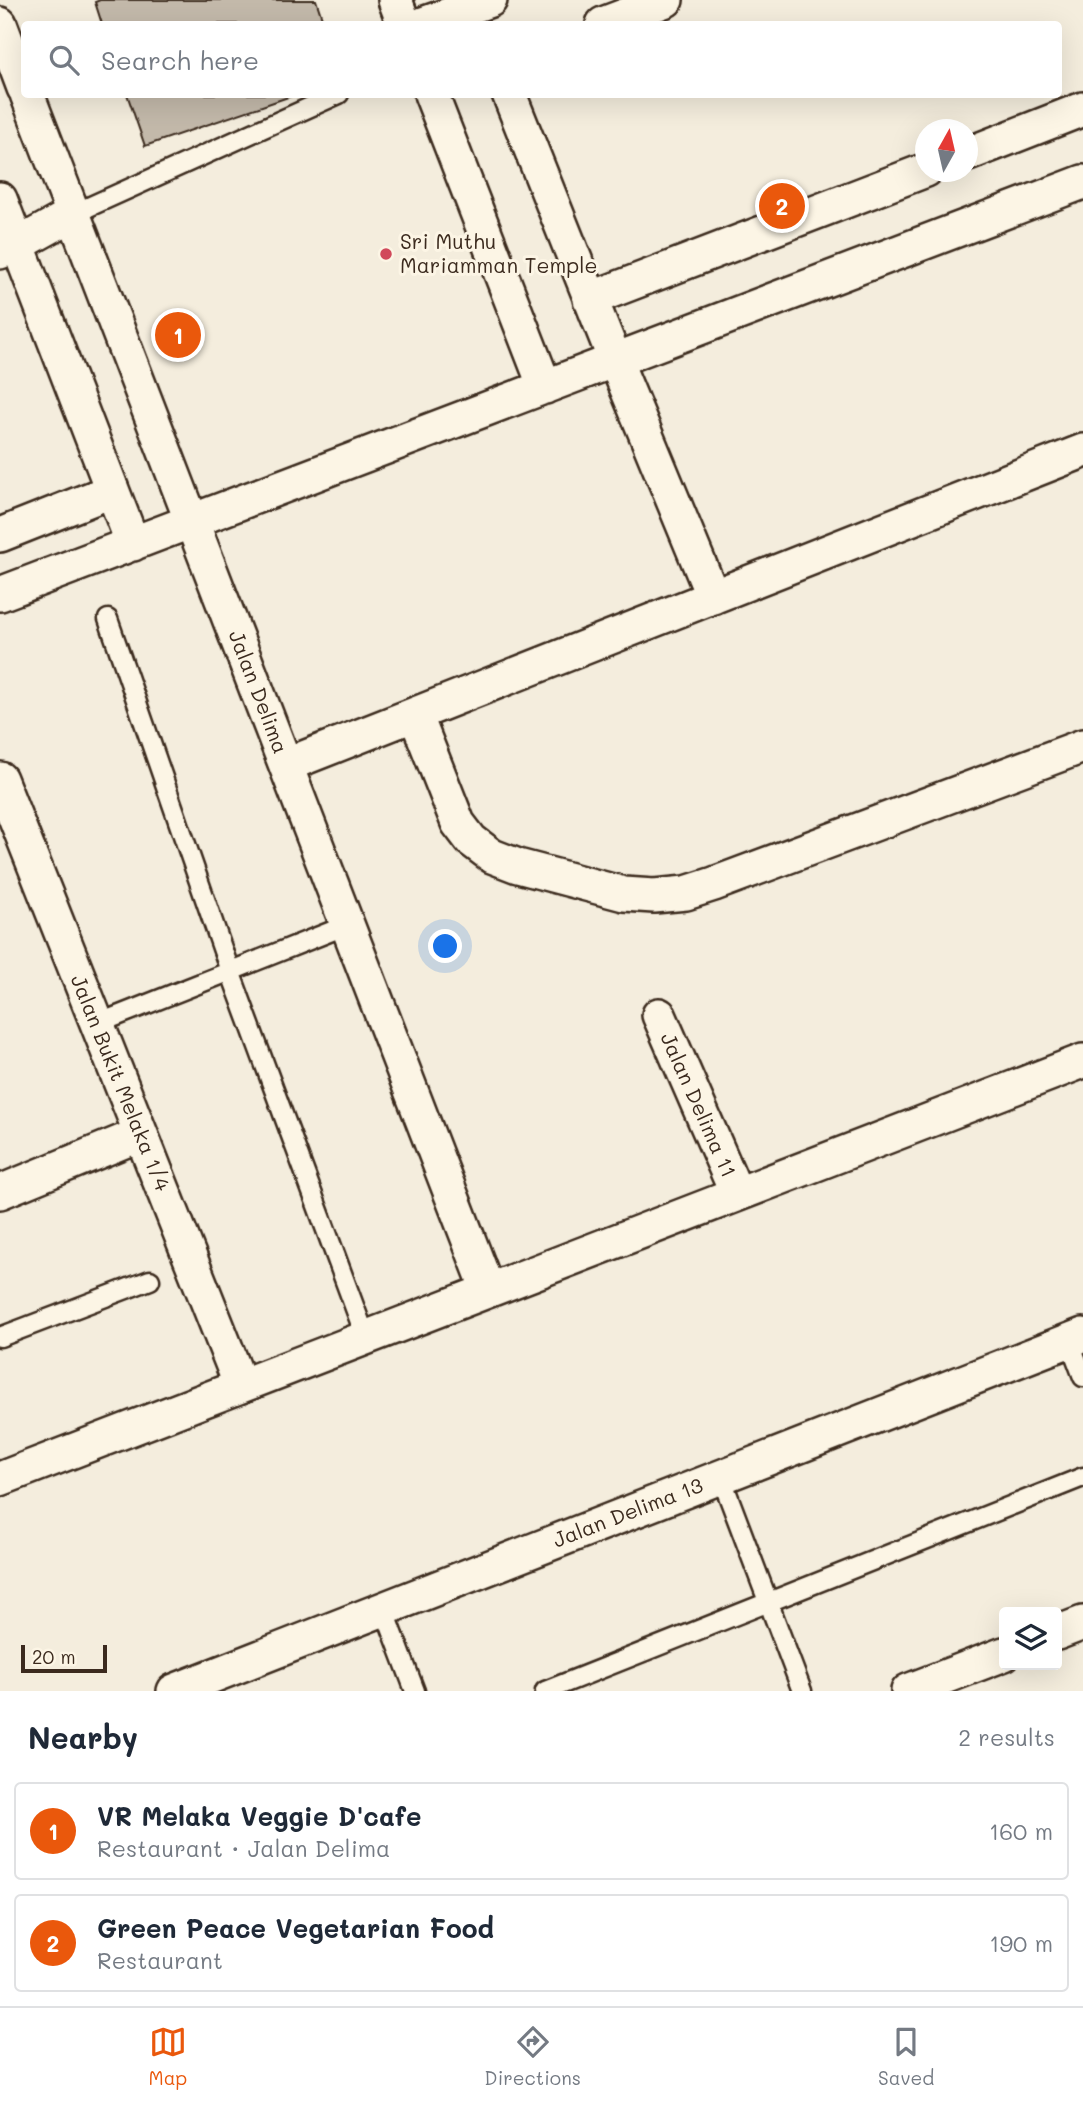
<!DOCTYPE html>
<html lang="en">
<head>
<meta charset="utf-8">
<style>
  :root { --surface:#fff; --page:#f2f2f3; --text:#1f2937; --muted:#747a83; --line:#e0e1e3; --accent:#ea580c }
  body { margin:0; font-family:Mali,sans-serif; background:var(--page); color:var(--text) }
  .controls { position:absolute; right:21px; bottom:21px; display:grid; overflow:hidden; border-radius:7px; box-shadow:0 7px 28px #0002 }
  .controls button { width:63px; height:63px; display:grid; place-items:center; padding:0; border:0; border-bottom:2px solid var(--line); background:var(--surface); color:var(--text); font:35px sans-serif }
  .compass { position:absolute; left:915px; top:119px; width:63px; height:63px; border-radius:50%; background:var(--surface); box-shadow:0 7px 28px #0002; rotate:8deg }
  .scale { position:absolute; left:21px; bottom:18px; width:86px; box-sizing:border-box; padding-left:7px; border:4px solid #3b2a1e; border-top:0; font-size:19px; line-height:24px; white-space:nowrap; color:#3b2a1e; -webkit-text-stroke:5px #fcf5e5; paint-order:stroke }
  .you { position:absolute; left:446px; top:947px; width:24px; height:24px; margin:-18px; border:5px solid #fff; border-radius:50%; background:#1a73e8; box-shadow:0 0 0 10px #1a73e833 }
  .badge { display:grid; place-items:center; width:46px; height:46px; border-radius:50%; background:var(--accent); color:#fff; font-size:23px; font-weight:700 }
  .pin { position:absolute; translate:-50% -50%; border:4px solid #fff; box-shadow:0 2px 7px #0006 }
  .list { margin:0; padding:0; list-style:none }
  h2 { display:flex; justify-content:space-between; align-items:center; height:91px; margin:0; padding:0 28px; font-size:30px }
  h2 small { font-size:23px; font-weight:400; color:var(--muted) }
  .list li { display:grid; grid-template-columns:46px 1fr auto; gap:21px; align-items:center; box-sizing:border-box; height:98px; margin:0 14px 14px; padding:0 14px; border:2px solid var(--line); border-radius:7px }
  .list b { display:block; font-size:26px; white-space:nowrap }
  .list p { margin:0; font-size:23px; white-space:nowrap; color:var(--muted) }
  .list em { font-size:23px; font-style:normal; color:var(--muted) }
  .icon { flex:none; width:38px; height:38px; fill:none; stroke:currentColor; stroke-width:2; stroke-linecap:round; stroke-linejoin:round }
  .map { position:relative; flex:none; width:1083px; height:1691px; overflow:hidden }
  .search { position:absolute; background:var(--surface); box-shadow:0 7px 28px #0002; left:21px; right:21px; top:21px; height:77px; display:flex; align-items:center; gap:18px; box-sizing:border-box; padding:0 24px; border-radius:7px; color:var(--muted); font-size:26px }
  .sheet { height:315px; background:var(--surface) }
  nav { display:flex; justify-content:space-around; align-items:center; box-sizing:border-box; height:98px; border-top:2px solid var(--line); background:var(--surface); font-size:19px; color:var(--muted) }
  nav a { display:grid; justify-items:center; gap:4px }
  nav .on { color:var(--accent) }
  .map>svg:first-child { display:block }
  .building { fill:#c3b9aa; stroke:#3b2a1e; stroke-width:2 }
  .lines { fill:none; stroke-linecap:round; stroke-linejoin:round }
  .lane-casing { stroke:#3b2a1e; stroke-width:23 }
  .street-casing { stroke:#3b2a1e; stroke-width:38 }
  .lane { stroke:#fcf5e5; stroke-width:18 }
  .street { stroke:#fcf5e5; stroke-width:33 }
  .poi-dot { fill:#d1495b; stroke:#fcf5e5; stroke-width:2.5 }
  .labels { text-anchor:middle; stroke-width:6; stroke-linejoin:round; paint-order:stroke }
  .poi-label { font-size:21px; fill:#3b2a1e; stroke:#fcf5e5; text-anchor:start }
  .street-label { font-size:21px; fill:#3b2a1e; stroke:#fcf5e5 }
</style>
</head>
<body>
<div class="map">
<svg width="1083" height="1691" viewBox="0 0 1083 1691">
  <rect width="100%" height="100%" fill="#f4eddd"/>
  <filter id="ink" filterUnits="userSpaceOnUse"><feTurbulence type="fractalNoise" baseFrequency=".0143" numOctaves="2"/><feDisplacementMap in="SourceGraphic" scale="14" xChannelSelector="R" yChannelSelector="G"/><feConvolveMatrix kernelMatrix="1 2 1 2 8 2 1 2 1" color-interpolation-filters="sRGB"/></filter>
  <g filter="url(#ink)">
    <path class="building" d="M100,0H316L324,24H102L95,2Z
      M127,94H297L145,146Z"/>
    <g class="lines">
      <defs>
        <path id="lane" d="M73,214L339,94
          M108,619L230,971L366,1338
          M97,1024L347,925
          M0,1337L150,1280
          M1069,1340L1083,1377
          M721,1477L802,1691
          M384,1609L415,1691
          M545,1691L1083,1477"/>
        <path id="street" d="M395,0L404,24
          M0,24L24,88
          M423,24L490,0
          M603,24L666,0
          M27,94L488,1290
          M431,94L545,387
          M509,94L615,360L713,597
          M968,154L1083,109
          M0,199L133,544
          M0,252L17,245L73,214
          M590,299L926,170
          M0,535L111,491
          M0,594L1083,182
          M415,714L458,823L471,840L492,856L518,866L624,894L654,896L686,893L714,884L1083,746
          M286,765L1083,451
          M0,779L241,1386
          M659,1015L737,1194
          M0,1192L141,1134
          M0,1479L1083,1061
          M1057,1633L1083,1623
          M174,1691L1083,1335
          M908,1691L1004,1654"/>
      </defs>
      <use href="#lane" class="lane-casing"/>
      <use href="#street" class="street-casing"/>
      <use href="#lane" class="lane"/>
      <use href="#street" class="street"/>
    </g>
  </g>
  <circle class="poi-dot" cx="386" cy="254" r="7"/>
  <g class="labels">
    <g class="poi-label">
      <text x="400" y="249">Sri Muthu<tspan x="400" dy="24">Mariamman Temple</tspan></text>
    </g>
    <g class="street-label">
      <text transform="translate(258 692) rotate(69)" y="7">Jalan Delima</text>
      <text transform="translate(120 1083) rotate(68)" y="7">Jalan Bukit Melaka 1/4</text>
      <text transform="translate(698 1105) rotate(66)" y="7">Jalan Delima 11</text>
      <text transform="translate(628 1513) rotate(-21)" y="7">Jalan Delima 13</text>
    </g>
  </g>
</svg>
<div class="controls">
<button><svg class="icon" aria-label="layers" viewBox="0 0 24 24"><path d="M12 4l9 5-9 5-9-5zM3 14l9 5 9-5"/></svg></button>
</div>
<svg class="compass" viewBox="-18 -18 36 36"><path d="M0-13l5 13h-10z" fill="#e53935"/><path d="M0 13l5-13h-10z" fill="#747a83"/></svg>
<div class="scale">20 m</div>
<div class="you"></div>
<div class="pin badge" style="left:178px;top:335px">1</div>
<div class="pin badge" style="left:782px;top:206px">2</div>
<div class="search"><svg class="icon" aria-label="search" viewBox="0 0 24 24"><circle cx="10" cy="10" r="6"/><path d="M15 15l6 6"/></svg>Search here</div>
</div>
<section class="sheet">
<h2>Nearby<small>2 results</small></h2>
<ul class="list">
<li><span class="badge">1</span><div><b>VR Melaka Veggie D'cafe</b><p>Restaurant · Jalan Delima</p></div><em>160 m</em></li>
<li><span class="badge">2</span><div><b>Green Peace Vegetarian Food</b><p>Restaurant</p></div><em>190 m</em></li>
</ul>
</section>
<nav>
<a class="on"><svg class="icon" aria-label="map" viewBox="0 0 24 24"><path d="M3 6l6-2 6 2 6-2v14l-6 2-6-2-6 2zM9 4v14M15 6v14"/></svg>Map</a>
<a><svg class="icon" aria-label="directions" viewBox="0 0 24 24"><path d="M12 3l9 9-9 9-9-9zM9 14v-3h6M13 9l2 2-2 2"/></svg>Directions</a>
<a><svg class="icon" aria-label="saved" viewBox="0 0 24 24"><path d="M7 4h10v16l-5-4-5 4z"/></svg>Saved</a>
</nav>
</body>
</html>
